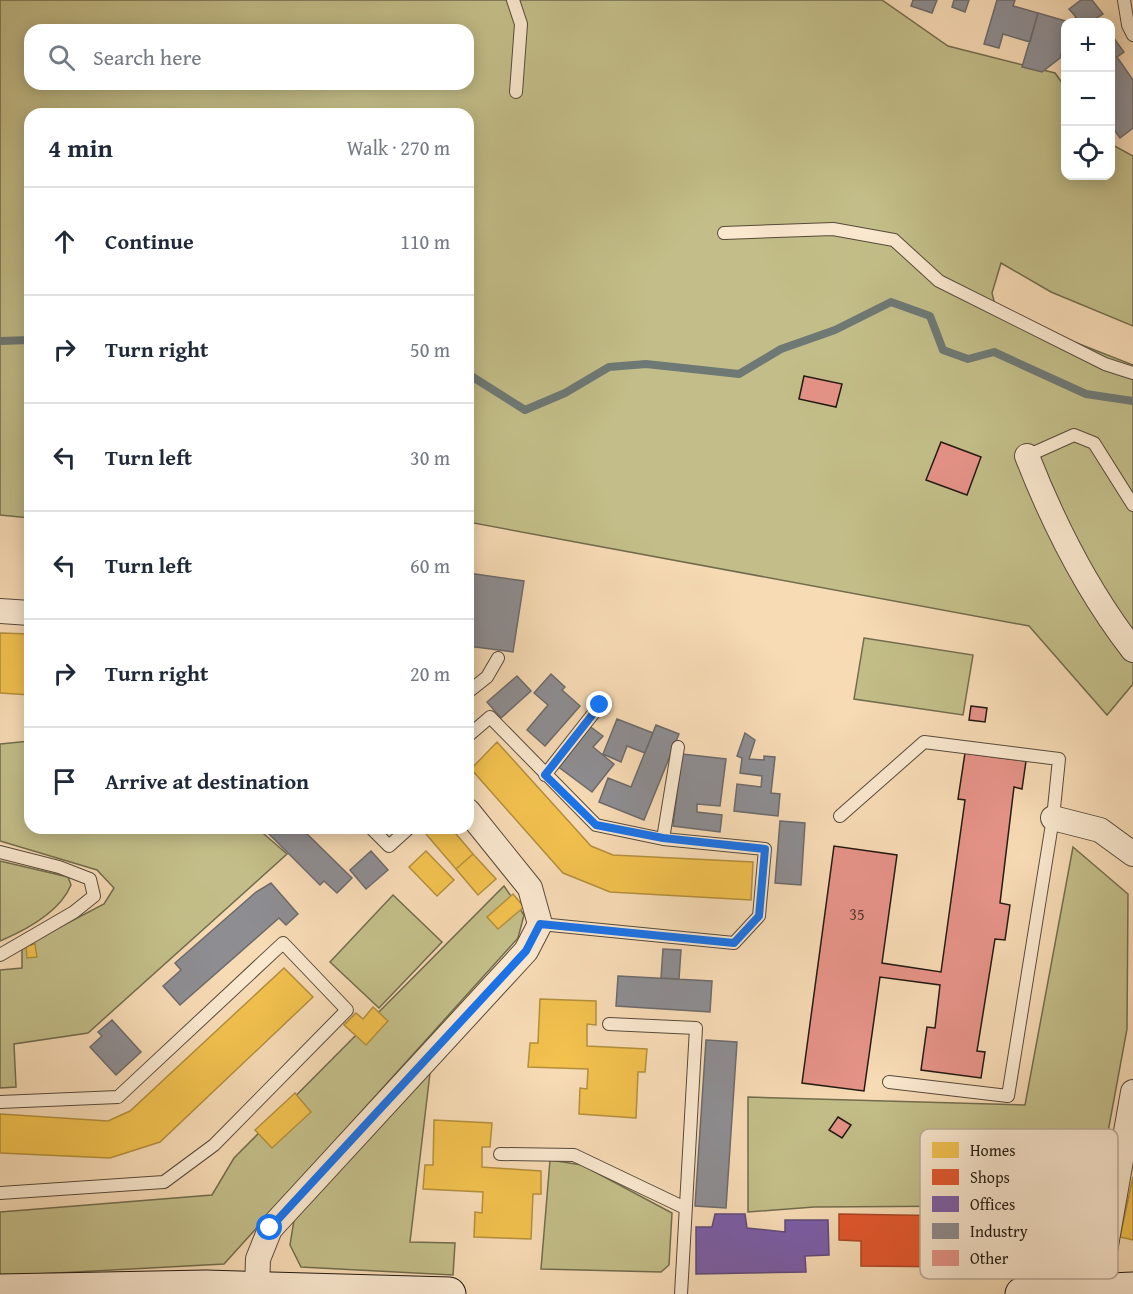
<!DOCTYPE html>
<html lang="en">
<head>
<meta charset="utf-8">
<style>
  :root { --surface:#fff; --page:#f6f6f7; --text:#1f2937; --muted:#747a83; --line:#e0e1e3 }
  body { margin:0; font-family:"Gentium Book Plus",serif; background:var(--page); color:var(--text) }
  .controls { position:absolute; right:18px; top:18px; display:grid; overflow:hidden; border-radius:12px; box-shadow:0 3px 15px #0003 }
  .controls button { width:54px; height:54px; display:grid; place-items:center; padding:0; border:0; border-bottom:2px solid var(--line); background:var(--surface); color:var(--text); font:30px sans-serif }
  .stop { position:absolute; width:18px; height:18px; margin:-14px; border:4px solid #1a73e8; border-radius:50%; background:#fff }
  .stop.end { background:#1a73e8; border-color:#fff; box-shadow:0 2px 6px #0008 }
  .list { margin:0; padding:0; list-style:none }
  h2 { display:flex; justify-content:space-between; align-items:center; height:78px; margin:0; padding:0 24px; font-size:26px }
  h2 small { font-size:20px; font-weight:400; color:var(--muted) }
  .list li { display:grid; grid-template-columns:39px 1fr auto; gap:18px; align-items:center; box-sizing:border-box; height:108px; padding:0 24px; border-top:2px solid var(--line) }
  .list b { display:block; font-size:22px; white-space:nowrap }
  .list em { font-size:20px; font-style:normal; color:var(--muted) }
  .icon { flex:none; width:33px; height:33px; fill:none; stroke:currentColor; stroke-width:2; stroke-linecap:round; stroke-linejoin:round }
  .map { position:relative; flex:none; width:1133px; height:1294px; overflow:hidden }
  .search { position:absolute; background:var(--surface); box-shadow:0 3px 15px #0003; left:24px; top:24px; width:450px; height:66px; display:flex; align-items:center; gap:15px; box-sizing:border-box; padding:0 21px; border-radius:18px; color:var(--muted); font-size:22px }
  .panel { position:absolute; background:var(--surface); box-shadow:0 3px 15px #0003; left:24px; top:108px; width:450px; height:726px; border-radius:18px }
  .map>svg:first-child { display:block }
  .green { fill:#c3be89; stroke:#726c4d; stroke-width:1.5; fill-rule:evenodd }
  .homes { fill:#f2c14e; stroke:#b48f3c; stroke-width:1.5 }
  .shops { fill:#e4572e; stroke:#aa4525; stroke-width:1.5 }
  .offices { fill:#7b5ea7; stroke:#604a7a; stroke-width:1.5 }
  .industry { fill:#8d8d92; stroke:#6d6a6b; stroke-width:1.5 }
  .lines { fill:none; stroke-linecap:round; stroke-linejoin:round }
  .stream { stroke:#6e7975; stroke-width:8 }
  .building { fill:#e69388; stroke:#221a11; stroke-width:1.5 }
  .service-casing { stroke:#574a3a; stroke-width:14 }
  .minor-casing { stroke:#574a3a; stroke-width:26 }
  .secondary-casing { stroke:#221a11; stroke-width:35 }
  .service { stroke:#fae8cf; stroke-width:12 }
  .minor { stroke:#fae8cf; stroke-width:24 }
  .secondary { stroke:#fae8cf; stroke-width:33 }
  .route { stroke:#1a73e8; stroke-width:8 }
  .labels { text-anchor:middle; stroke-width:6; stroke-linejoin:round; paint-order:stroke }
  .number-label { font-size:16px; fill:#53382f }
  .key { fill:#fae8cf; stroke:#b9aa96; stroke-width:1.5 }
  .key-label { font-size:16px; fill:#221a11 }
</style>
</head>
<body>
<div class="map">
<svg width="1133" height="1294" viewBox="0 0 1133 1294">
  <rect width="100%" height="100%" fill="#f7dbb5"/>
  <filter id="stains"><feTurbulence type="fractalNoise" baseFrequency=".00333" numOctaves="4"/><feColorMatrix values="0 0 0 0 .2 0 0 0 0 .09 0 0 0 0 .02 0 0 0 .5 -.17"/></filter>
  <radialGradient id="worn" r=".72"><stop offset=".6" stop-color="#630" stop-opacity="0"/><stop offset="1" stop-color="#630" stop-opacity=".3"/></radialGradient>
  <path class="green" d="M0,0H882L948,46L1055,73L1065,87L1066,176H1110L1111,144L1133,156V326L1051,292L1001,263L992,293L995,305L1064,338L1133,365V684L1107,715L1029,626L468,522V114H30V518L0,515ZM30,30H468V84H30Z
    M864,638L973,655L963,715L854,699Z
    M30,741V828H257L287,854L88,1033L14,1044L16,1087L0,1088V970L22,968V947L104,904L114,888L97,870L0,841V744Z
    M1073,847L1128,894L1127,1029L1083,1267L1033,1269L976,1206L814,1207L748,1212V1097L1025,1105Z
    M0,861L68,877L71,885C60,912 26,930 0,941Z
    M504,886L524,915L518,938L224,1264L0,1276V1212L212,1195L234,1158Z
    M393,895L442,942L379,1008L330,962Z
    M430,1073L410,1242L455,1243L453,1275L301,1267L290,1245L294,1220Z
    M550,1160L582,1165L672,1213L669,1265L661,1272L541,1269Z"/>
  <path class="homes" d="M0,633L30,634V695L0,693Z
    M497,742L591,846L613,855L753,862L751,900L610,892L563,873L471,769Z
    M433,828H451L473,854L456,869L426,834Z
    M426,851L454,880L437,896L409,867Z
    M473,854L496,879L478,895L456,869Z
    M513,894L524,907L498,929L487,917Z
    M35,944L37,957L27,958L26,946Z
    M284,968L313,997L160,1142L110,1158L0,1153V1114L108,1121L130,1111Z
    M540,999L596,1001V1025L587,1024V1046L647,1049L645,1072H638L636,1118L579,1114L580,1088L587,1089L588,1069L528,1067L530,1043H538Z
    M373,1007L388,1021L366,1045L344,1025L356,1013L363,1019Z
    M295,1093L311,1112L272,1148L255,1130Z
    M434,1120L492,1123L490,1147H482V1167L541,1171V1194H533L531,1239L474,1237L475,1212L482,1213L483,1192L423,1189L425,1165H433Z
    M1133,1177V1240L1120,1237Z"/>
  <path class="shops" d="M839,1214L959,1216L960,1267L861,1266V1241L839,1240Z"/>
  <path class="offices" d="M715,1214H745L747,1228L785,1232V1220H828L829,1255L805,1256L806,1272L696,1274V1227H712Z"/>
  <path class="industry" d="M913,0H937L932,13L911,6Z
    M954,0H969L965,12L952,7Z
    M997,0H1015L1013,6L1038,13L1030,42L1003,34L999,48L984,44Z
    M1081,0H1092L1103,14L1090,22H1075L1073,20L1076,17L1069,9Z
    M1038,13L1069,22H1066V37L1060,58L1042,72L1022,67Z
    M1110,33L1124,52L1117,57L1133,80V128L1120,138L1110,124Z
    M468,573L524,581L513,652L468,646Z
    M551,674L565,687L562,690L580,706L545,746L527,730L548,705L534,693Z
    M517,676L531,691L501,718L487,702Z
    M617,719L653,733L645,753L627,746L621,762L603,754Z
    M588,725L603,736L593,747L614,764L592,792L556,765Z
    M656,725L679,734L644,820L599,802L608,778L631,787Z
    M745,733L755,740L749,759L764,760V756L775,757L771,793L780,794L778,816L734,811L737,784L761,787L762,776L740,773L742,758L737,756Z
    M682,754L726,759L720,806L697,804V812L722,815L720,832L673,826Z
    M780,821L805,823L801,885L775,883Z
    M272,828H301L352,878L337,893L324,881L320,885L268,833Z
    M371,851L388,870L366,889L350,870Z
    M271,883L298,914L286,925L279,918L180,1005L163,986L181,970L175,963L256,892Z
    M663,949L681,950L679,979L661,978Z
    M618,976L712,981L710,1012L616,1006Z
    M112,1020L141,1052L116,1075L90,1047L102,1036L98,1032Z
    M706,1040L737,1042L726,1208L695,1206Z"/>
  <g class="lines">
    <path class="stream" d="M0,341L30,340
      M468,374L525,410L565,393L609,367L646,364L739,374L781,349L835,330L891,302L930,316L943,350L968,359L994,352L1086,394L1133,401"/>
  </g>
  <path class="building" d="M804,376L842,384L836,407L799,399Z
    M941,442L981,457L967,495L926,480Z
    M971,706L987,708L985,722L969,720Z
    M965,753L1026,761L1022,789L1014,787L1000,903L1010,905L1005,940L995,939L977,1051L985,1052L981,1078L921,1070L927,1027L935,1028L940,985L880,977L864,1091L802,1083L834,846L897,855L882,963L941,972L965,800L958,799Z
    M838,1117L851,1125L842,1138L829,1130Z"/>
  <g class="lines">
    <defs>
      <path id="service" d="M513,0L521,24L516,92
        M1124,0L1128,25L1133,35
        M724,233L833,229L894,240L939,281L1105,364L1133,373
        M1027,456L1074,435L1094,443L1133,505
        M468,692L487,677L498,658
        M468,736L490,717L596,825L663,839L765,849L759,916L734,943L540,924
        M545,775L600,705
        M840,816L924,742L1059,759L1053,818L1008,1096L889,1082
        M371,828L389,846L409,828
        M663,839L678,747
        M0,852L59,867L90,879L94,896L74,912L0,955
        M609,1024L696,1028L681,1294
        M0,1102L118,1097L283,943L347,1010L214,1145L164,1182L0,1193
        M500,1154L574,1155L685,1208"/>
      <path id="minor" d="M1027,456C1054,525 1088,592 1133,650
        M0,611L30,613
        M1053,818L1100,830L1133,854
        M257,1290L258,1259L270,1229L526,951L540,924L530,888L468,811
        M1098,1291L1133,1092"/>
      <path id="secondary" d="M0,1291L206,1287L449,1294
        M1022,1294L1133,1289"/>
    </defs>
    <use href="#service" class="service-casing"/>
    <use href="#minor" class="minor-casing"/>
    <use href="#secondary" class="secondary-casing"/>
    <use href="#service" class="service"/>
    <use href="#minor" class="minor"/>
    <use href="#secondary" class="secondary"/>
  </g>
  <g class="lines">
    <path class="route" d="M270,1228L526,951L540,924L734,943L759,916L765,849L663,838L596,825L545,775L600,705"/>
  </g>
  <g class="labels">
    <g class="number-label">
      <text x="857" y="920">35</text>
    </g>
  </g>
  <rect x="920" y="1129" width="198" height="150" rx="9" class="key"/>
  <rect x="932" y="1142" width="27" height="16" fill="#f2c14e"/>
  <rect x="932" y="1169" width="27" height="16" fill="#e4572e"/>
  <rect x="932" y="1196" width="27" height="16" fill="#7b5ea7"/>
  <rect x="932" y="1223" width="27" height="16" fill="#8d8d92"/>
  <rect x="932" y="1250" width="27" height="16" fill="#e69388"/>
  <g class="key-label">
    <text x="970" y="1156">Homes</text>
    <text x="970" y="1183">Shops</text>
    <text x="970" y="1210">Offices</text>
    <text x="970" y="1237">Industry</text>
    <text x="970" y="1264">Other</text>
  </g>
  <rect width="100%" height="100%" filter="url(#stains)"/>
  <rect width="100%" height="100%" fill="url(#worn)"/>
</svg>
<div class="controls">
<button>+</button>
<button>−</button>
<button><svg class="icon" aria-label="locate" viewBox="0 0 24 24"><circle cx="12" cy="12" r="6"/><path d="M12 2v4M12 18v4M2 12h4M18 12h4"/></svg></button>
</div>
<div class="stop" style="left:270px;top:1228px"></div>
<div class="stop end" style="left:600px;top:705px"></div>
<div class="search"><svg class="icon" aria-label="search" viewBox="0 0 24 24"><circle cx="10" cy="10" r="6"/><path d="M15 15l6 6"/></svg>Search here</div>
<section class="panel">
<h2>4 min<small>Walk · 270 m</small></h2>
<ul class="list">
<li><svg class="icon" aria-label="ahead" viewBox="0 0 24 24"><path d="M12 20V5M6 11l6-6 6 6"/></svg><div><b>Continue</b></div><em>110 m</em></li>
<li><svg class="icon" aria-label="right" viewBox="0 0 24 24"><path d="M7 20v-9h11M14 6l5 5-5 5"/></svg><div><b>Turn right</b></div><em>50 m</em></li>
<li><svg class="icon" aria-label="left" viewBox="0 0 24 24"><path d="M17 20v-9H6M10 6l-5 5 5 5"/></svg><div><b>Turn left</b></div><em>30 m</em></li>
<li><svg class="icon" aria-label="left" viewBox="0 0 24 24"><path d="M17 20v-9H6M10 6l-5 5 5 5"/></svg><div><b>Turn left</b></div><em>60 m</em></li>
<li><svg class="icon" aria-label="right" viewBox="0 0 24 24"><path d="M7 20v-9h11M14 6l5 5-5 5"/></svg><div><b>Turn right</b></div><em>20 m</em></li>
<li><svg class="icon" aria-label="arrive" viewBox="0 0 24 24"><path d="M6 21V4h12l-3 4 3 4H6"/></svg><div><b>Arrive at destination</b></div></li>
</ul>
</section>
</div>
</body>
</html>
